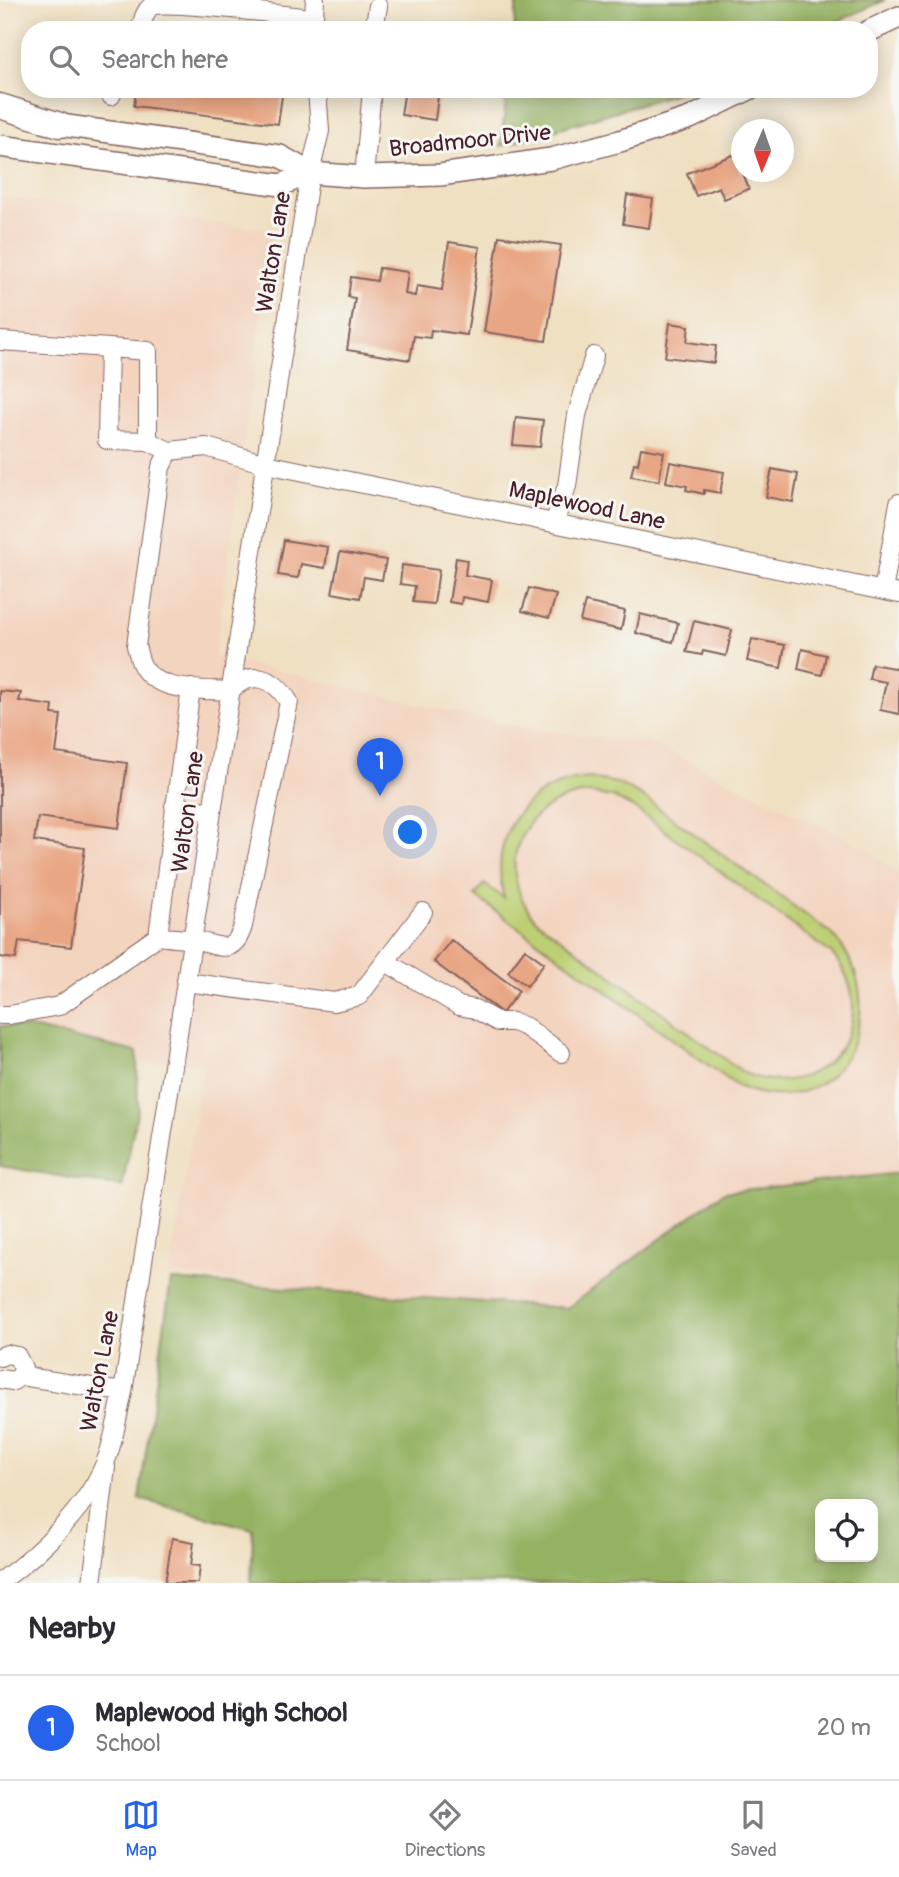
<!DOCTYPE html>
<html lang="en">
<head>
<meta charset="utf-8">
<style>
  :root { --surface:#fff; --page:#f7f7f7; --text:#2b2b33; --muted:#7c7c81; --line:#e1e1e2; --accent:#2563eb }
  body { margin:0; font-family:Pangolin,sans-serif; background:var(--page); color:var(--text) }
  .controls { position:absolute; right:21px; bottom:21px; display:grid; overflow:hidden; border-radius:14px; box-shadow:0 4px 18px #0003 }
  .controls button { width:63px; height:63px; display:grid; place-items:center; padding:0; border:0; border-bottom:2px solid var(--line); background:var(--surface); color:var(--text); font:35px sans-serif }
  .compass { position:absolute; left:731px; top:119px; width:63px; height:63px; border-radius:50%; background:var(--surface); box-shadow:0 4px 18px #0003; rotate:182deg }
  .you { position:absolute; left:411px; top:833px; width:24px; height:24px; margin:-18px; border:5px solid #fff; border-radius:50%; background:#1a73e8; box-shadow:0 0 0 10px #1a73e833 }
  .badge { display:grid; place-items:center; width:46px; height:46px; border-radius:50%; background:var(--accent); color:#fff; font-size:23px; font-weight:700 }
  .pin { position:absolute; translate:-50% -58px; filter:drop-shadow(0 2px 4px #0008) }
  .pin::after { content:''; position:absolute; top:37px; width:24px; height:21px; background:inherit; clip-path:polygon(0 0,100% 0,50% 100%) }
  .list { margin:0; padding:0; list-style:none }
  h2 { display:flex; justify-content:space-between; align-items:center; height:91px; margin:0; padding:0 28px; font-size:30px }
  h2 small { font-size:23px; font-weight:400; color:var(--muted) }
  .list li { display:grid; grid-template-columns:46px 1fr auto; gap:21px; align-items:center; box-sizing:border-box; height:105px; padding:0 28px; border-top:2px solid var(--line) }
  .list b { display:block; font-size:26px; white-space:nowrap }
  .list p { margin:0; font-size:23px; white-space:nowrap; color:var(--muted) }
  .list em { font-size:23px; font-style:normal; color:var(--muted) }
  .icon { flex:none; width:38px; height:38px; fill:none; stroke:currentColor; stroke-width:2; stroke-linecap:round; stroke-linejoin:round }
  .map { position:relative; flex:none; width:899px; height:1583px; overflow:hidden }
  .search { position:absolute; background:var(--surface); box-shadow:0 4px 18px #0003; left:21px; right:21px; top:21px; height:77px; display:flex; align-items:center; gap:18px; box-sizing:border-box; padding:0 24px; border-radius:28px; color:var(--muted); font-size:26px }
  .sheet { height:196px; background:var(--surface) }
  nav { display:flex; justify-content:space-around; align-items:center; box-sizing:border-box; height:98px; border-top:2px solid var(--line); background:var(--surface); font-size:19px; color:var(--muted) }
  nav a { display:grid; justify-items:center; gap:4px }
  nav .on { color:var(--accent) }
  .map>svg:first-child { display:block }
  .built { fill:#f3d4bf }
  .green { fill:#bccf72; stroke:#83774e; stroke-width:2; fill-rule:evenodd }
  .forest { fill:#95b264; stroke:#706848; stroke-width:2; fill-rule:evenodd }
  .building { fill:#e9a684 }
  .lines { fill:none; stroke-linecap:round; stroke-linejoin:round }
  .minor-casing { stroke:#846360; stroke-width:20 }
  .major-casing { stroke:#846360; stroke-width:24 }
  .highway-casing { stroke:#846360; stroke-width:27 }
  .minor { stroke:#fff; stroke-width:18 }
  .major { stroke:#fff; stroke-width:21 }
  .highway { stroke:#fff; stroke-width:24 }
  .labels { text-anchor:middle; stroke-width:6; stroke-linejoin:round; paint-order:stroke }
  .street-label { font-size:23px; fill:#4a1f2b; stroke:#f6f6f2 }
</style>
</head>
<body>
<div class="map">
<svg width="899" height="1583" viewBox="0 0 899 1583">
  <rect width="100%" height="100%" fill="#f6f6f2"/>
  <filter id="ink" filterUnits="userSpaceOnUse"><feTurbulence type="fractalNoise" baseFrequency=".0143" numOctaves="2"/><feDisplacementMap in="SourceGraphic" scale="14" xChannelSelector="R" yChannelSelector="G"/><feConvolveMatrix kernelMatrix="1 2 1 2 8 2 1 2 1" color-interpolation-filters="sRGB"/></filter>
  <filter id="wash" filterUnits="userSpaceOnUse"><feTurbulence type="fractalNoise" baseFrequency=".00686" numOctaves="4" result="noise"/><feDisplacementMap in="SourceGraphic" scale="28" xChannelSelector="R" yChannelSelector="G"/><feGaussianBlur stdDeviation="1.57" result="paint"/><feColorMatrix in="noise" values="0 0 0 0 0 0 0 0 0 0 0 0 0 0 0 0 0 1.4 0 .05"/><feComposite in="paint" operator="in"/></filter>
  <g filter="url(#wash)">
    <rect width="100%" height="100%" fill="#f0e0c2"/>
    <path class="built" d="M0,197L272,230L215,656L516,727L653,744L866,848L899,874V1360L169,1274L204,1064L142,1063L0,1045Z"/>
    <path class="green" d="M589,778L617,783L642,796L832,934C899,1007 839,1130 737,1086L475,896L484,884L504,898C488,834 524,783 589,778ZM589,793L613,797L634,808L832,954C888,1019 823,1107 744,1073L536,920C491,868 521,799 589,793Z"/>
    <path class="forest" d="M517,0H885L819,30H514Z
      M507,89H689L501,146Z
      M0,1026L31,1028L137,1052L138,1108L122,1187L0,1166Z
      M899,1173V1583H251L253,1529L139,1499L171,1280L567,1308L724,1192ZM873,1504V1557H820V1504Z"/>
    <g id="blocks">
      <path class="building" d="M147,89H283L278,124L134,106L136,90Z
        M405,89H439L435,120L401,115Z
        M735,154L749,189L724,199L719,187L696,196L687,173Z
        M627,195L653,199L649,228L623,224Z
        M499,236L561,245L546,341L484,332Z
        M449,242L480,247L467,335L431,330L430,338L414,336L410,360L347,350L355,298L348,297L351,277L377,281L379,268L408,272L405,294L415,296L417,286L442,290Z
        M670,323L689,326L687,342L716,346L714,363L665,357Z
        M516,417L543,420L540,447L513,445Z
        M641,448L664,452L659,481L631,476L634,463L638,464Z
        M670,462L724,472L720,493L704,490V494L686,490L687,486L666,482Z
        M772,469L798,474L793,502L766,497Z
        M284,540L328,547L325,568L301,564L298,578L278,575Z
        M340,552L386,560L382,580L364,577L360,598L332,593Z
        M456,558L467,560L465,575L492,580L488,602L462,597L461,604L449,602Z
        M402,565L439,570L434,604L413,602L415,586L400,584Z
        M529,588L556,595L549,618L522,611Z
        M585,602L625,611L621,630L580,621Z
        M640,614L678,623L673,642L636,633Z
        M694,621L732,630L726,656L703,651L702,655L686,652Z
        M752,639L785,645L781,668L747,661Z
        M802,649L826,655L822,675L798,669Z
        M872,664L899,669V714L880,710L886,682L869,679Z
        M0,691L21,693L19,701L53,706L52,714L61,715L56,753L127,763L119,828L38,817L34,841L85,848L71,947L19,941L16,959L0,957Z
        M451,940L519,991L502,1013L434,962Z
        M525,949L544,963L527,986L508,972Z
        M172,1538L194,1542L191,1565L200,1566L198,1583H165Z"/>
    </g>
  </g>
  <g filter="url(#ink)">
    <use href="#blocks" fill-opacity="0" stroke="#846360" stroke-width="2"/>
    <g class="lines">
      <defs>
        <path id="minor" d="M140,30C143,21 144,12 151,6C169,0 285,15 312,18
          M313,30L315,0
          M374,30L378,6
          M111,96L114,89
          M364,177L372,89
          M0,341L109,348
          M148,441V351L109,348L107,440L148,441L169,451
          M554,523L567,486L577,415L594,356
          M883,591L899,503
          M191,688L158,936C169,938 181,938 193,940C217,944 233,959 243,926L289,702C274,677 251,669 230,691C203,689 158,693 143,667C139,661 138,652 136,646L161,467L169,451L206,447L266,464L899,594
          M174,806L212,812
          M386,962L459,1006L475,1009L498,1022H513L526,1027L561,1053
          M186,982L334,1002L359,996L423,912
          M0,1015H9L59,1006L158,936
          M0,1357L7,1354L17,1356L23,1368L21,1376L13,1381L0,1379
          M21,1376L123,1392
          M0,1582C40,1553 92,1504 108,1455C115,1435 118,1413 123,1392L310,173L320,131L317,89
          M92,1583L106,1467"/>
        <path id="major" d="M869,31L899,17
          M46,123L280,156L310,173
          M0,146L281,185L310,173L364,177L440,175L551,159L620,141L690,118L749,89"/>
        <path id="highway" d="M0,106L60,125"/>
      </defs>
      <use href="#minor" class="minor-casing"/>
      <use href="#major" class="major-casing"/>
      <use href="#highway" class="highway-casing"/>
      <use href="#minor" class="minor"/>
      <use href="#major" class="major"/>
      <use href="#highway" class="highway"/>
    </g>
  </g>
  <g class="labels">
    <g class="street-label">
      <text transform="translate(470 140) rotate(-6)" y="8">Broadmoor Drive</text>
      <text transform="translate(273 252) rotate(-81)" y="8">Walton Lane</text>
      <text transform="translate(587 505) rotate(12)" y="8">Maplewood Lane</text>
      <text transform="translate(187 812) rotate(-82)" y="8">Walton Lane</text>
      <text transform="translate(99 1371) rotate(-79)" y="8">Walton Lane</text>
    </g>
  </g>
</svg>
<div class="controls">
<button><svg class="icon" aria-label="locate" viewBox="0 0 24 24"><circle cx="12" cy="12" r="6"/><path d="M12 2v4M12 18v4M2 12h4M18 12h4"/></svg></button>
</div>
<svg class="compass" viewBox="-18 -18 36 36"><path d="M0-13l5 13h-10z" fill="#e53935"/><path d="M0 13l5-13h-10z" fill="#7c7c81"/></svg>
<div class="you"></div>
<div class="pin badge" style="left:380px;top:796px">1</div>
<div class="search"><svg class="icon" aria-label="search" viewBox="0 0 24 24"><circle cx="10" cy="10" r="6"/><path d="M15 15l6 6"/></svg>Search here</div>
</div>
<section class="sheet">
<h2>Nearby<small></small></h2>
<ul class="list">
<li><span class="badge">1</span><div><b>Maplewood High School</b><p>School</p></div><em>20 m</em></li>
</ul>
</section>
<nav>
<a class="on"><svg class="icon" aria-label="map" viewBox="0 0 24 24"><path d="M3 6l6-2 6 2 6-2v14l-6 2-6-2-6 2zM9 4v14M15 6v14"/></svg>Map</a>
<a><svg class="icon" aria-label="directions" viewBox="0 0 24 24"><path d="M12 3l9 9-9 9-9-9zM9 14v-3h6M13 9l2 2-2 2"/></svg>Directions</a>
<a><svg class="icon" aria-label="saved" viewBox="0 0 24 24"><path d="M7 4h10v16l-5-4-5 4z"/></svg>Saved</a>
</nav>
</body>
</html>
